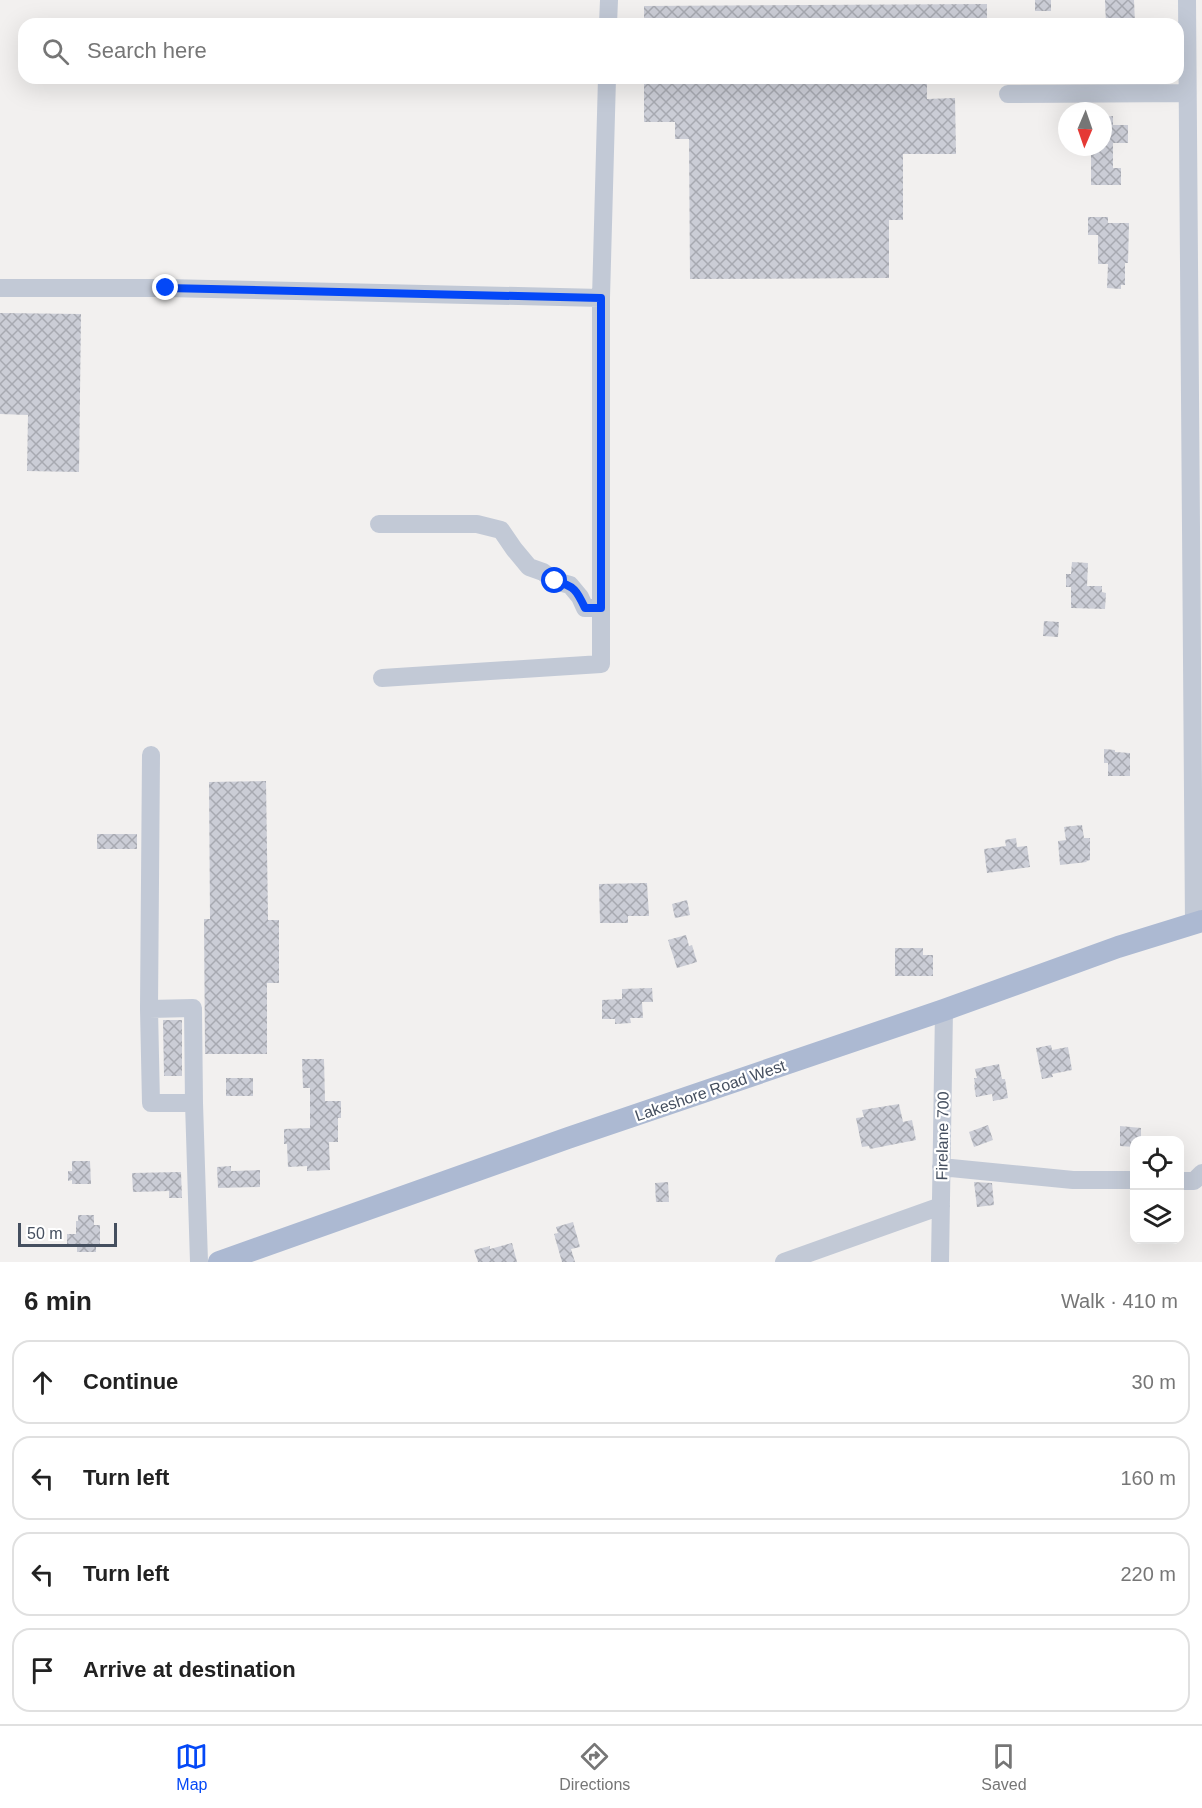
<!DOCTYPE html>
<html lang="en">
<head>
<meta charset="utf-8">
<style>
  :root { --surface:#fff; --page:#f2f2f2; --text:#222; --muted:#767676; --line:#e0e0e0; --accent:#0448f7 }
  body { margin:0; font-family:Arial,sans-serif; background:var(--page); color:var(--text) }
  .controls { position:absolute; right:18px; bottom:18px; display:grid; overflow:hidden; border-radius:12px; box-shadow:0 6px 24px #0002 }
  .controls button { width:54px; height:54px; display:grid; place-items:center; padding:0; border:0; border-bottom:2px solid var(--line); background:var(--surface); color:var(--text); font:30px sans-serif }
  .compass { position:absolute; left:1058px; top:102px; width:54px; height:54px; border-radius:50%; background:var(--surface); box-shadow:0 6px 24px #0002; rotate:182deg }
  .scale { position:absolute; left:18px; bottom:15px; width:99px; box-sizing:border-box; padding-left:6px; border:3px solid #454f5f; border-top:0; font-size:16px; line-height:21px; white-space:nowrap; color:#454f5f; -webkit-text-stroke:4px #fff; paint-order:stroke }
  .stop { position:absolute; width:18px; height:18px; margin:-14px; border:4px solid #0448f7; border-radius:50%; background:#fff }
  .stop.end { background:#0448f7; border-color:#fff; box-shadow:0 2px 6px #0008 }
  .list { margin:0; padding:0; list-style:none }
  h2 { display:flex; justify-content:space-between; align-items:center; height:78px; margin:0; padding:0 24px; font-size:26px }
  h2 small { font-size:20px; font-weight:400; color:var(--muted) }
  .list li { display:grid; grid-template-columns:39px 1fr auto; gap:18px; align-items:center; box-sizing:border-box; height:84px; margin:0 12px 12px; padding:0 12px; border:2px solid var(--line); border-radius:18px }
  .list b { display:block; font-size:22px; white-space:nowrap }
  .list em { font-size:20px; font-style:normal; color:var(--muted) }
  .icon { flex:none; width:33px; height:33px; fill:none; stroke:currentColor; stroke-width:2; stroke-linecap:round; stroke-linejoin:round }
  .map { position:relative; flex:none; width:1202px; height:1262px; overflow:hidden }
  .search { position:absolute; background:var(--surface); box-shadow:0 6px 24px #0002; left:18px; right:18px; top:18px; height:66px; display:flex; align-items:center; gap:15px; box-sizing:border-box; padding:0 21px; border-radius:18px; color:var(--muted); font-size:22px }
  .sheet { height:462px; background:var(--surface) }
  nav { display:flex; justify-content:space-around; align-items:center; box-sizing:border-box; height:84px; border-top:2px solid var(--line); background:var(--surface); font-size:16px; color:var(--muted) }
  nav a { display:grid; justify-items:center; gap:3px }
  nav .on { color:var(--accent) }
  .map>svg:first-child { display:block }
  .building { fill:url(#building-cross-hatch) }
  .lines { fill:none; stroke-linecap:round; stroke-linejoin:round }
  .minor { stroke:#c2c9d6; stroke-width:18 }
  .major { stroke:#acb9d2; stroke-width:22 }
  .route { stroke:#0448f7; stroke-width:8 }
  .labels { text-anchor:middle; stroke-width:4.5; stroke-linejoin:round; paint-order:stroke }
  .street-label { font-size:16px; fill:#454f5f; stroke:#fff }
</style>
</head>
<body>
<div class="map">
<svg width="1202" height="1262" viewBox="0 0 1202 1262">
  <defs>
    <pattern id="building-cross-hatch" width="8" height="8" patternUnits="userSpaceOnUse" patternTransform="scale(1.5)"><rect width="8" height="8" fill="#cbcdd6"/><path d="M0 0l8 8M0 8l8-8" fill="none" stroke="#a7a9b1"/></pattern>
  </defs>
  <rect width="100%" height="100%" fill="#f2f0ef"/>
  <path class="building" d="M1035,0H1051V11H1035Z
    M1105,0H1134L1135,24H1106Z
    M987,4V24H644V6Z
    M644,78H927V99L955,98L956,154H903V220H889V278L690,279L689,139H675V122H644Z
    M1113,116V125H1128V143H1113V168H1121V185H1091V147H1103V117Z
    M1088,217H1108V223H1129L1128,263H1125V285H1121V289L1107,288L1108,264H1098V235H1088Z
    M0,313L81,314L79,472L27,471L28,415L0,414Z
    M1072,562L1088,563L1087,586H1102V592L1106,593L1105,609L1071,608V587H1066V574H1071Z
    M1044,621L1059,622L1058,637L1043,636Z
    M1104,749L1115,750V752L1130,753V776H1108V763H1104Z
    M266,781L268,920H279V983H267V1054H205L204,919H210L209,782Z
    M1082,825L1084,838H1090V860L1086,861L1087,862L1060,865L1058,841L1066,840L1064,827Z
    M97,834H137V849H97Z
    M1016,838L1017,847L1027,846L1030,867L987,873L984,849L1006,846L1005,840Z
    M647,883L649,916H628V923H600L599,884Z
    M687,900L690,915L675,918L672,904Z
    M686,935L689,946L692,945L697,962L677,968L668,940Z
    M895,948H923V955H933V976H895Z
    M652,988L653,1002H642L643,1018H630L631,1023L615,1024V1019H602V1000L622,999V989Z
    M163,1020H182V1076H164Z
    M1051,1045L1052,1050L1068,1047L1072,1070L1052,1074L1053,1077L1042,1079L1036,1048Z
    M302,1059H324L325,1101H341V1118H338V1142H329L330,1170L307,1171V1166L288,1167L287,1144H284V1129L310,1128V1088H303Z
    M999,1064L1002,1079H1005L1008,1098L993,1101L992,1094L976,1097L974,1085L975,1084L974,1078H977L975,1069Z
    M226,1078H253V1096H226Z
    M899,1104L903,1122L912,1120L916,1140L870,1149L869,1146L862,1147L856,1118L864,1117L862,1110Z
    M988,1125L993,1140L974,1147L969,1132Z
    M1120,1126L1141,1128V1140H1134V1147L1120,1146Z
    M72,1161H90L91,1184H72V1180L68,1181V1171H72Z
    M231,1166V1171L260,1170V1187L218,1188L217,1167Z
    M181,1172L182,1198H169V1191L133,1192L132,1173Z
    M668,1182L669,1202H656L655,1183Z
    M974,1182L992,1183L994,1205L977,1207Z
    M78,1215H94V1225H100V1245L96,1244V1252H77V1244H67V1234H76V1221H78Z
    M573,1222L580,1247L571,1249L575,1262H562L554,1234L558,1233L556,1227Z
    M512,1243L517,1262H478L474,1250L490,1246V1249Z"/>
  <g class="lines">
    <path class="minor" d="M1187,0L1194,925
      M608,24L609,0
      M1008,94L1187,93
      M0,288H166L601,298L607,78
      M379,524H477L501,530L514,549L529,567L543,572L555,581L570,585L580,597L585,608H601
      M382,678L601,664V298
      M151,755L149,1009L151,1103H194L199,1262
      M149,1009L193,1008L194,1103
      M941,1167L1073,1180H1134
      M1180,1181H1194L1202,1173
      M784,1262L941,1206
      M940,1262L944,1010"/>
    <path class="major" d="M219,1262L568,1138L944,1010L1118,947L1202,921"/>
  </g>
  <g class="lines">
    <path class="route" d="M166,288L601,298V608H585C577,591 575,586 555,581"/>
  </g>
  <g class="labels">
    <g class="street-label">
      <text transform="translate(710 1090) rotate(-19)" y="6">Lakeshore Road West</text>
      <text transform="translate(942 1136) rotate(-89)" y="6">Firelane 700</text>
    </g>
  </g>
</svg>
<div class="controls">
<button><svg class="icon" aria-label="locate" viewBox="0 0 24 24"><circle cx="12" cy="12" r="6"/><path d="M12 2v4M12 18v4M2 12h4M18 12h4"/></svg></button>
<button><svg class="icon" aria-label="layers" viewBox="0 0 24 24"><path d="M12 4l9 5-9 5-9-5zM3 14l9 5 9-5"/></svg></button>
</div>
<svg class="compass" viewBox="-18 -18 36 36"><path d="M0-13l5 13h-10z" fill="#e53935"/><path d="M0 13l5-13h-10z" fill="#767676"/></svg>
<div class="scale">50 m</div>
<div class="stop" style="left:555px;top:581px"></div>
<div class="stop end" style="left:166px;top:288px"></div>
<div class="search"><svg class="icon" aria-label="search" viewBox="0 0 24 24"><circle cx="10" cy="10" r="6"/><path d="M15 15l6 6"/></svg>Search here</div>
</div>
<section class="sheet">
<h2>6 min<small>Walk · 410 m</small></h2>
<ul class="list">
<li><svg class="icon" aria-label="ahead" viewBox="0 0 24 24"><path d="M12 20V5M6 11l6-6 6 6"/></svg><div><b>Continue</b></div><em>30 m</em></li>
<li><svg class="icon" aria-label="left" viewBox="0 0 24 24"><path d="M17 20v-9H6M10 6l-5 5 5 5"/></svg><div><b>Turn left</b></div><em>160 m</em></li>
<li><svg class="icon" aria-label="left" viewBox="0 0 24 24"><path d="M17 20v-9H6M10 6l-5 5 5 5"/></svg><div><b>Turn left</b></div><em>220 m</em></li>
<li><svg class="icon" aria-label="arrive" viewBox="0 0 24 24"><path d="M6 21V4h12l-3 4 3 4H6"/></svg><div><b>Arrive at destination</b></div></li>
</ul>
</section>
<nav>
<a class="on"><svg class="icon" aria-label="map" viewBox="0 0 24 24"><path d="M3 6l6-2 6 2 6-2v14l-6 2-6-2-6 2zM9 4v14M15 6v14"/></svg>Map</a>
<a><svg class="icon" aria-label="directions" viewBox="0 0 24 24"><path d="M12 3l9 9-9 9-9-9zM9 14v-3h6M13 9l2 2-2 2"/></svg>Directions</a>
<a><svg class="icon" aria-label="saved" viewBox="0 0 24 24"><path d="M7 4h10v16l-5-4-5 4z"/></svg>Saved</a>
</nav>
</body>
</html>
